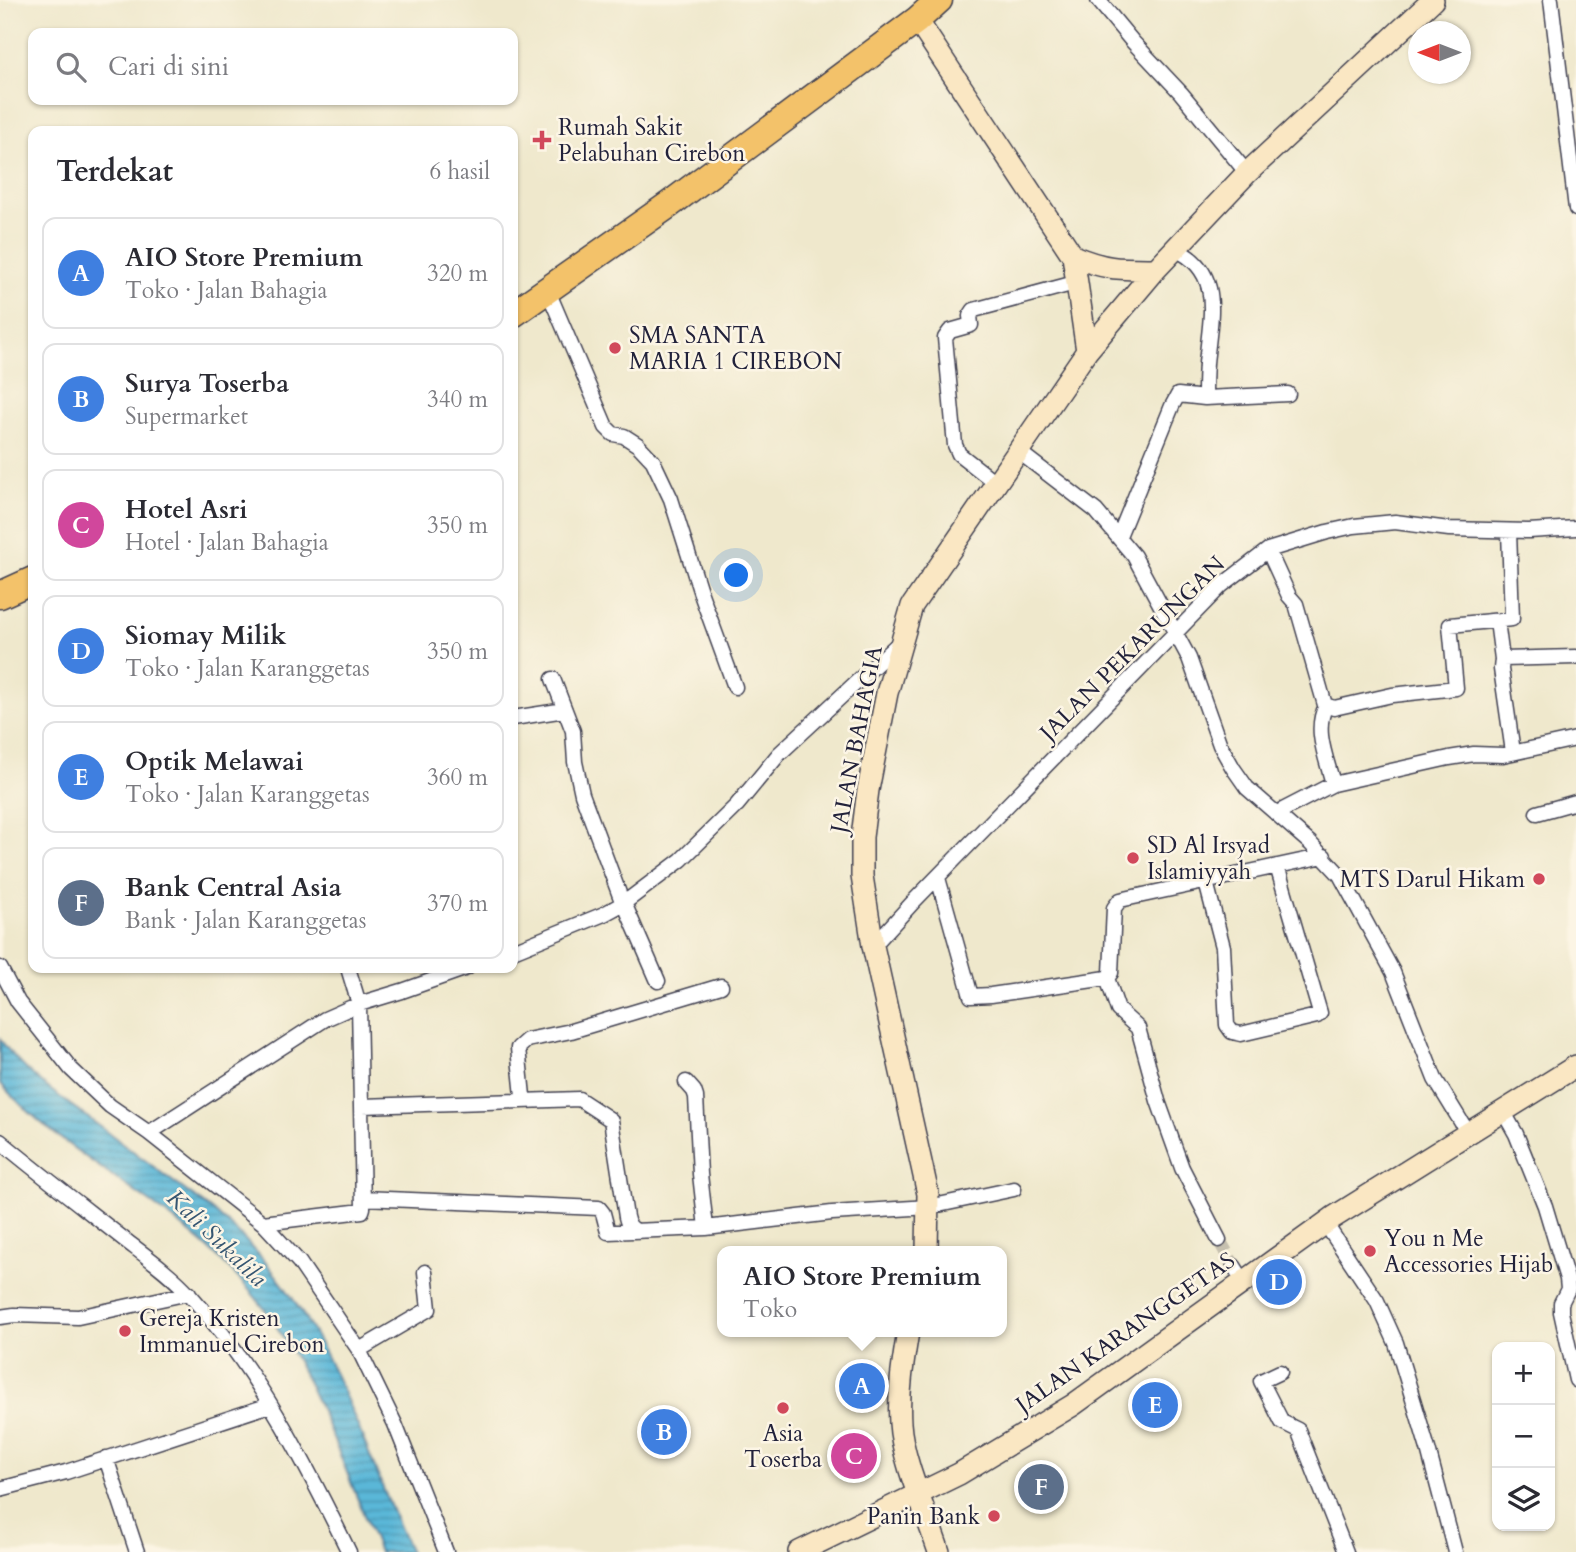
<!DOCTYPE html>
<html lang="id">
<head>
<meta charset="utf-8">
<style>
  :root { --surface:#fff; --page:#f7f7f7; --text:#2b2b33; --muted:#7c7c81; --line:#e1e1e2; --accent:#d1495b }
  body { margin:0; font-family:Cardo,serif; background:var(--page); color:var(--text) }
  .controls { position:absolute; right:21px; bottom:21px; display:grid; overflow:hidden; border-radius:14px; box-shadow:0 2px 5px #0004 }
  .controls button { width:63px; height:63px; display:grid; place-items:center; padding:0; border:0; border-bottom:2px solid var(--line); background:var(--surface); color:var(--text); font:35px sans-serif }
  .compass { position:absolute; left:1408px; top:21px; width:63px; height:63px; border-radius:50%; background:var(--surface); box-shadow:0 2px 5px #0004; rotate:270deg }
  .you { position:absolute; left:737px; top:576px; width:24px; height:24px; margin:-18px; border:5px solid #fff; border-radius:50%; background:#1a73e8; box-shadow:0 0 0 10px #1a73e833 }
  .badge { display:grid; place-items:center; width:46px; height:46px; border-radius:50%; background:var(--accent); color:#fff; font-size:23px; font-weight:700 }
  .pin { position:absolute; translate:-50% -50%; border:4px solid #fff; box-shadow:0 2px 7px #0006 }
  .popup { position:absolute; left:717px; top:1246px; width:290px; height:91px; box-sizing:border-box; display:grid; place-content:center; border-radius:14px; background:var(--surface); filter:drop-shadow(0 2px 5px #0005); font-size:23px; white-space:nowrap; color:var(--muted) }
  .popup b { font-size:26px; color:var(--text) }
  .popup::after { content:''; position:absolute; left:50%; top:100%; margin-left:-14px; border:14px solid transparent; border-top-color:var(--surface) }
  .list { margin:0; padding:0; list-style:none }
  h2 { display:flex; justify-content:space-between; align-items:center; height:91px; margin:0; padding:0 28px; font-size:30px }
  h2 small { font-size:23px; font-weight:400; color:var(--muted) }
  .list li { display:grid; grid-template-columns:46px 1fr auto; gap:21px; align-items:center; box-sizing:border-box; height:112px; margin:0 14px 14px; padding:0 14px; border:2px solid var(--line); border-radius:14px }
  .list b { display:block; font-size:26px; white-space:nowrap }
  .list p { margin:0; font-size:23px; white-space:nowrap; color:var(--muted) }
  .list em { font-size:23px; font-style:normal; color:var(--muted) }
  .icon { flex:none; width:38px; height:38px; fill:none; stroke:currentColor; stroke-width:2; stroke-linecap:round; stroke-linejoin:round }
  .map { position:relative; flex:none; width:1576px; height:1552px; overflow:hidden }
  .search { position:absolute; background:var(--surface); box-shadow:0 2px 5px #0004; left:28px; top:28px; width:490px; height:77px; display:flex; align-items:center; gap:18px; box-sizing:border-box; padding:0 24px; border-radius:14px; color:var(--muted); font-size:26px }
  .panel { position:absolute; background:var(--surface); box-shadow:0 2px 5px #0004; left:28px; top:126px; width:490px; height:847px; border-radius:14px }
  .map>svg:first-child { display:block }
  .water { fill:url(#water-rules); stroke:#3e6c8a; stroke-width:2 }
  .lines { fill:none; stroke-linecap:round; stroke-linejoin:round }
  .street-tunnel { stroke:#c6c0af; stroke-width:14; stroke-dasharray:14 7; stroke-linecap:butt }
  .street-casing { stroke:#414051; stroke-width:17 }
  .secondary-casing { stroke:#414051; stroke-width:24 }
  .highway-casing { stroke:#414051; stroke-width:29 }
  .street { stroke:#fff; stroke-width:14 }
  .secondary { stroke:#fae7c3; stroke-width:21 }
  .highway { stroke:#f3c26a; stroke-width:26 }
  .poi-dot { fill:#d1495b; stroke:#fcf5e5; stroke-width:2.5 }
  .labels { text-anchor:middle; stroke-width:5; stroke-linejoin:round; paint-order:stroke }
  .poi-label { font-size:23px; fill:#22223b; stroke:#fcf5e5; text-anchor:start }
  .street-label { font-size:23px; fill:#22223b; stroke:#fcf5e5 }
  .water-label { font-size:24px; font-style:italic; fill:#365672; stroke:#fcf5e5 }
</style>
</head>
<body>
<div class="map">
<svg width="1576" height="1552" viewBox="0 0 1576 1552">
  <defs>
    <pattern id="water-rules" width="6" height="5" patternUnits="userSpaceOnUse" patternTransform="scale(1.75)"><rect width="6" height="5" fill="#5ab7d8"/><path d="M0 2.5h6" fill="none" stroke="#4a94b0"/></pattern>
  </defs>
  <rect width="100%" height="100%" fill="#fcf5e5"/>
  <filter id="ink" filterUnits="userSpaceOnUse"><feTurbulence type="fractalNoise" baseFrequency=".0143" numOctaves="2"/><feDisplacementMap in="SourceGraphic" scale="14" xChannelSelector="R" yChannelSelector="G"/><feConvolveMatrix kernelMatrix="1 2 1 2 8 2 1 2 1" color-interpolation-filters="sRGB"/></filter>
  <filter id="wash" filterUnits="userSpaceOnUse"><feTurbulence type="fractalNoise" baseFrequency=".00686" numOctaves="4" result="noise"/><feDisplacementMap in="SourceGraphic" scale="28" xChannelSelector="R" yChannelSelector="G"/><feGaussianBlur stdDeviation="1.57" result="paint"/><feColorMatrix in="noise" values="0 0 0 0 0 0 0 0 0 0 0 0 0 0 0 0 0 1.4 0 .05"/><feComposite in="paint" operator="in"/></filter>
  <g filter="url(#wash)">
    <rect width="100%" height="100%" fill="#efe8cc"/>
    <path class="water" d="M0,1039C22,1071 56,1094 87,1117C115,1137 143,1159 171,1180C198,1200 226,1219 249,1244C332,1330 362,1446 410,1552H379C348,1478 319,1391 275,1324C258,1298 235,1273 212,1252C146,1191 61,1151 0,1083Z"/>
  </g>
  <g filter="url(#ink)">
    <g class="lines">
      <path class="street-tunnel" d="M1219,1240L1234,1266"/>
      <defs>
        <path id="street" d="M1098,0L1132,41L1181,93L1247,173
          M1551,0L1576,209
          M1175,249C1222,271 1211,313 1207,354C1205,368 1205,383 1205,398L1288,394
          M548,291L606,427L613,434L624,436L638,445L653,461L671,499L701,594L735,687
          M1018,451L1096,511L1134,556L1189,658L1220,745L1233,768L1247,788L1310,843L1340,875L1393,972L1435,1079L1468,1133
          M996,483L959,454L955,445L945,338L950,331L971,325L970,316L974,310L1075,283
          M1119,536L1172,406L1178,395L1205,398
          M1268,550L1289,596L1296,604L1325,705L1334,708L1392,695L1456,688L1450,625L1512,619L1509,531
          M1497,621L1502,659L1576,657
          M1502,659L1501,669L1513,752
          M553,679L573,731L575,762L582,794L623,904
          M1326,706C1313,730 1327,759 1333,784
          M513,718L565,710
          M1277,813L1333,784L1449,758L1474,754L1503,755L1576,739
          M1537,813L1576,802
          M938,878L971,996L991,995L1107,978
          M1206,882L1223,947L1227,1025L1232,1032L1241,1034L1317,1016L1320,1013L1277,866
          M624,903L658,981
          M873,946L915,900L1221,586L1268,550L1327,532L1354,526L1395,522L1449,529L1529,531L1576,528
          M513,951L604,914L624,903L681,860L737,805L779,754L900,642
          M0,968L18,1002L71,1069L110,1106L149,1133L263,1223L299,1262L359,1350L395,1424L446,1552
          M1107,978L1111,973L1114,908L1120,900L1324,856
          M1107,978L1118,1010L1138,1028L1158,1101L1182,1168L1219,1240
          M686,1082L694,1091L696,1097L700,1174L706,1228
          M521,1101L579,1099L611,1120L626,1217L628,1224L634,1230
          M362,1106L521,1101L523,1096L518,1048L527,1040L571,1031L721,986
          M1503,1111L1516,1134L1545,1206L1567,1279L1568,1289L1561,1303V1312L1576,1380
          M149,1133L325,1019L359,1004L402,991L467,968
          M0,1141C41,1175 83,1207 125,1240C147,1257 171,1274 190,1295C258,1370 305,1462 349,1552
          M363,1198L599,1208L603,1213L608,1232L706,1228L832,1213L929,1207L1014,1189
          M263,1223L362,1211L363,1208L359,1004L348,968
          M1325,1223L1377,1301L1396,1343L1428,1449L1455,1552
          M1234,1266L1244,1282
          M0,1317L14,1315L78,1317L189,1293
          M359,1350L429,1309L425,1272
          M1280,1372L1261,1381L1282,1422L1298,1430L1346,1552
          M106,1458L137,1552
          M0,1489L66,1472L270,1405"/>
        <path id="secondary" d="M917,20L1073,256L1087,351
          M1073,256C1107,270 1119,269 1156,269
          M927,1251L928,1194L873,946L862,876V837L868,790L887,693L912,606L1087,351L1156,269L1247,173L1433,0
          M908,1332C903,1362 898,1392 900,1423C902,1460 927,1515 939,1552
          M799,1552L959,1474L1073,1405L1334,1217L1576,1066"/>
        <path id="highway" d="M513,314L670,204L917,20L939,0
          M0,595L33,580"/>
      </defs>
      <use href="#street" class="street-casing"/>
      <use href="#secondary" class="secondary-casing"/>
      <use href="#highway" class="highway-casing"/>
      <use href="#street" class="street"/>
      <use href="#secondary" class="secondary"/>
      <use href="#highway" class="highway"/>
    </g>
  </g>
  <g class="poi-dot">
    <path d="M538.5 129.5h7v7h7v7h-7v7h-7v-7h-7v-7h7z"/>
    <circle cx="615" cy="348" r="7"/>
    <circle cx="1133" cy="858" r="7"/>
    <circle cx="1539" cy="879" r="7"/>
    <circle cx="1370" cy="1251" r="7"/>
    <circle cx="125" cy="1331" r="7"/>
    <circle cx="783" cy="1408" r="7"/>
    <circle cx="994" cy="1516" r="7"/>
  </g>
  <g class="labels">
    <g class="poi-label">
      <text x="558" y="135">Rumah Sakit<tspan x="558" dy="26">Pelabuhan Cirebon</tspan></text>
      <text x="629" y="343">SMA SANTA<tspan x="629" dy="26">MARIA 1 CIREBON</tspan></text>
      <text x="1147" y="853">SD Al Irsyad<tspan x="1147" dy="26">Islamiyyah</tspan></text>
      <text x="1525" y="887" text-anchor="end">MTS Darul Hikam</text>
      <text x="1384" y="1246">You n Me<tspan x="1384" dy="26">Accessories Hijab</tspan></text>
      <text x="139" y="1326">Gereja Kristen<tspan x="139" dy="26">Immanuel Cirebon</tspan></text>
      <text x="783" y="1441" text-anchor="middle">Asia<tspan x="783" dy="26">Toserba</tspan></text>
      <text x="980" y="1524" text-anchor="end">Panin Bank</text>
    </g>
    <g class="street-label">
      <text transform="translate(1132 648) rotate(-45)" y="8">JALAN PEKARUNGAN</text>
      <text transform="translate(856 739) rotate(-79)" y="8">JALAN BAHAGIA</text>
      <text transform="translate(1125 1332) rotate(-35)" y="8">JALAN KARANGGETAS</text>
    </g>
    <g class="water-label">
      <text transform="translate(217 1238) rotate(44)" y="8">Kali Sukalila</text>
    </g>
  </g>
</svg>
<div class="controls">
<button>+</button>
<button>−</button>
<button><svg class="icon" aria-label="layers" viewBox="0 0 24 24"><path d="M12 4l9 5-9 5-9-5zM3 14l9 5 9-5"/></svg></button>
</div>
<svg class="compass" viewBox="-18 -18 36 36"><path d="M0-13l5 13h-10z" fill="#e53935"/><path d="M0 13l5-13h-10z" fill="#7c7c81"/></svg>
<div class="you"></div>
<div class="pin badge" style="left:862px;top:1386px;background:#3f7fe0">A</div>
<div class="popup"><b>AIO Store Premium</b>Toko</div>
<div class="pin badge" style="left:664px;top:1432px;background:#3f7fe0">B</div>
<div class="pin badge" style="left:854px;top:1456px;background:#d1479c">C</div>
<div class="pin badge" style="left:1279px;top:1282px;background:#3f7fe0">D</div>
<div class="pin badge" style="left:1155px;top:1405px;background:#3f7fe0">E</div>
<div class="pin badge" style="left:1041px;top:1487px;background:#5c6f8a">F</div>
<div class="search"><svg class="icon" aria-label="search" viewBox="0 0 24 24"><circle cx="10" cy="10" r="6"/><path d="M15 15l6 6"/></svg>Cari di sini</div>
<section class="panel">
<h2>Terdekat<small>6 hasil</small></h2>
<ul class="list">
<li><span class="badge" style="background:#3f7fe0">A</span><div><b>AIO Store Premium</b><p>Toko · Jalan Bahagia</p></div><em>320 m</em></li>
<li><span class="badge" style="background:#3f7fe0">B</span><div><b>Surya Toserba</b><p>Supermarket</p></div><em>340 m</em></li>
<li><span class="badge" style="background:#d1479c">C</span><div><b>Hotel Asri</b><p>Hotel · Jalan Bahagia</p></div><em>350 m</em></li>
<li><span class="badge" style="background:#3f7fe0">D</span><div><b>Siomay Milik</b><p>Toko · Jalan Karanggetas</p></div><em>350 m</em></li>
<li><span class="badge" style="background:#3f7fe0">E</span><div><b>Optik Melawai</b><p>Toko · Jalan Karanggetas</p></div><em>360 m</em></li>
<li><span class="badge" style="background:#5c6f8a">F</span><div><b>Bank Central Asia</b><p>Bank · Jalan Karanggetas</p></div><em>370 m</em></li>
</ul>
</section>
</div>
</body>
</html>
